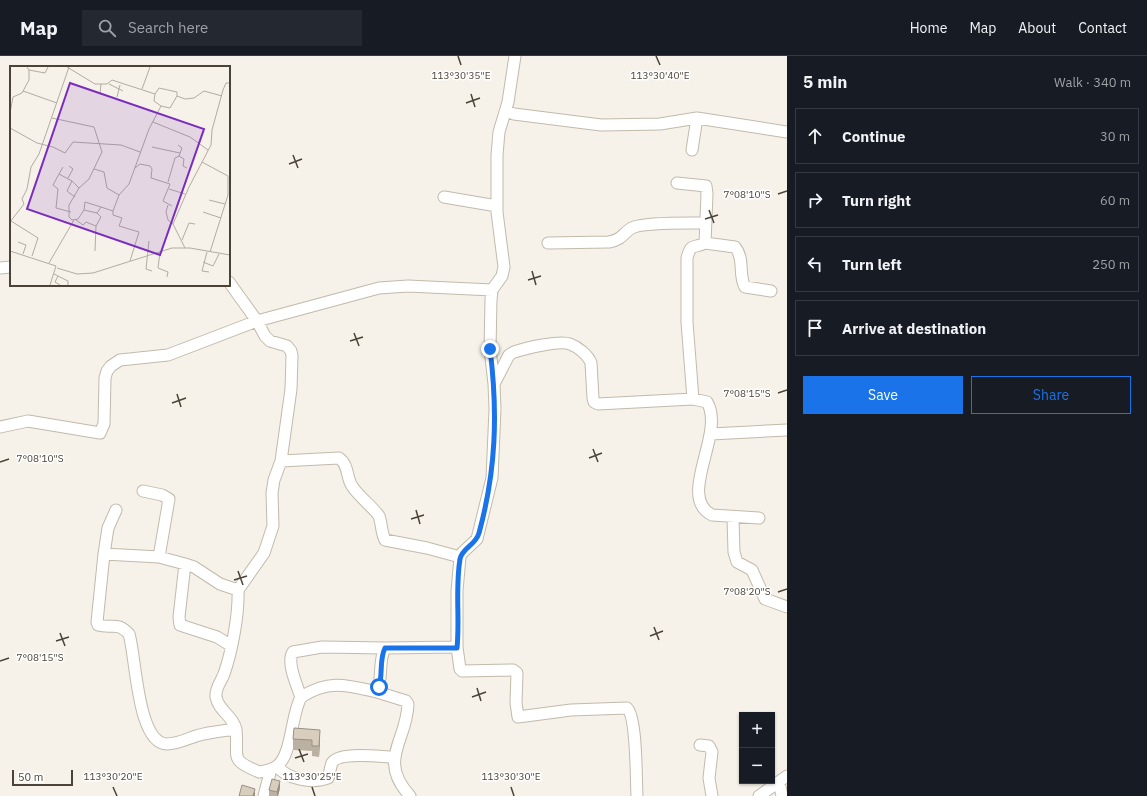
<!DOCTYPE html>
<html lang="en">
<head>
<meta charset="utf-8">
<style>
  :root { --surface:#171b24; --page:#242831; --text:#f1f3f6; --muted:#9ea1a6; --line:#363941; --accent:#1a73e8 }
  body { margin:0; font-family:"IBM Plex Sans",sans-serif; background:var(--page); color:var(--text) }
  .controls { position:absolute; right:12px; bottom:12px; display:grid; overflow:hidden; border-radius:0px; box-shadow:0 1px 3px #0004 }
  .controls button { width:36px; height:36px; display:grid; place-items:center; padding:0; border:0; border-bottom:1px solid var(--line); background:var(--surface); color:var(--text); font:20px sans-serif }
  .scale { position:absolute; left:12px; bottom:10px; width:61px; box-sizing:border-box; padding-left:4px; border:2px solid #4b4337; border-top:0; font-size:11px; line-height:14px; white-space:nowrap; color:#4b4337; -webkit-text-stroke:3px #fff; paint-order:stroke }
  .stop { position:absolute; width:12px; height:12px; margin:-9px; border:3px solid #1a73e8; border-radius:50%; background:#fff }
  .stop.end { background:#1a73e8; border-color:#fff; box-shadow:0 1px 4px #0008 }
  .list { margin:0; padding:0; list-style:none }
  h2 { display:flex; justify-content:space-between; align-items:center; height:52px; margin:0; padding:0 16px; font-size:17px }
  h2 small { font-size:13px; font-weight:400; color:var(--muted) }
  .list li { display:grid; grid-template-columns:26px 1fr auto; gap:12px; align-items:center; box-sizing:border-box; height:56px; margin:0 8px 8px; padding:0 8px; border:1px solid var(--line); border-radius:0px }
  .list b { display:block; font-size:15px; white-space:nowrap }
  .list em { font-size:13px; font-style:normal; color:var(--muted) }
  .actions { display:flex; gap:8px; padding:12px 16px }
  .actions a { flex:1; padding:9px 0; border:1px solid var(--accent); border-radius:0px; text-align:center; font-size:14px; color:var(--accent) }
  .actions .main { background:var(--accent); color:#fff }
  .icon { flex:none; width:22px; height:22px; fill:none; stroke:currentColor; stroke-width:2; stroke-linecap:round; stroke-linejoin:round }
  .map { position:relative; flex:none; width:787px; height:740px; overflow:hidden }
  header { display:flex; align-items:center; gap:24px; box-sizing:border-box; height:56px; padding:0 20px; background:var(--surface); border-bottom:1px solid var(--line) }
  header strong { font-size:19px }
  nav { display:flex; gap:22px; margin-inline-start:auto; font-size:14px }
  .search { width:280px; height:36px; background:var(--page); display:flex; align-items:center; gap:10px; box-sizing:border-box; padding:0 14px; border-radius:0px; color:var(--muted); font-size:15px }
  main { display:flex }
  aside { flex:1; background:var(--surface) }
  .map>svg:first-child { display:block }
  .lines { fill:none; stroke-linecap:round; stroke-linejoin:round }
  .minor-casing { stroke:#c2baab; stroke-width:13 }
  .minor { stroke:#fff; stroke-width:11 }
  .wall { fill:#bbb1a3 }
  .shaded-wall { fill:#989085 }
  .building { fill:#d9cebe; stroke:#989085 }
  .route { stroke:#1a73e8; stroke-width:5 }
  .ticks { fill:none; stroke:#4b4337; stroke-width:1.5 }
  .inset-road { fill:none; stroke:#b2aca2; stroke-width:1 }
  .view { fill:#7b2cbf; fill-opacity:0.15; stroke:#7b2cbf; stroke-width:2 }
  .inset-edge { fill:none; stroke:#4b4337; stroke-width:2 }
  .ticks-label { font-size:10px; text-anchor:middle; fill:#4b4337; stroke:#fff; stroke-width:3; stroke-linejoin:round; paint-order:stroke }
</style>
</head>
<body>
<header>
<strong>Map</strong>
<div class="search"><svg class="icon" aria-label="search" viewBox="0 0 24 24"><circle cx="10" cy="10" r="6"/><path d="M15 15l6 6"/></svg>Search here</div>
<nav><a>Home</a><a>Map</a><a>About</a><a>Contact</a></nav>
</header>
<main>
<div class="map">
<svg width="787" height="740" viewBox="0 0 787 740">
  <rect width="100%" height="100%" fill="#f6f2e9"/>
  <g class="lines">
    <defs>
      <path id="minor" d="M506,55L514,58L601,69L660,68L697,62L787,76
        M692,94L697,62
        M677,127L706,130L707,138L705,187C694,193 691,186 687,202V266L693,343
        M444,141L497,150
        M548,187L609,186C625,183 623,175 634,171C648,166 690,167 706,167
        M705,187L735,191C745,203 738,219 745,231L771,235
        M0,212L11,211
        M229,226L257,265L265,280L270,285L287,290L291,295L292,300L291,333L281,405L274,424L272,437L273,470L264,497L238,534
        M494,328L509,299L514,296C526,292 560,284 570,288C578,291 588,299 591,307L593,342L594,346L598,348L693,343L707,346C726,377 676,441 712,459L759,462
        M0,371L28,365L100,377L104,368L105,322L107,315L111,310L120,304L168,299L257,265L379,232L408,230L492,234
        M711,378L787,374
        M281,405L339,402C349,409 346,421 352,430C358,440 375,453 379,460C382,468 381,476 385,484L427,492L460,501
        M143,435L162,439L169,443L159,501
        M116,454L108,472L104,498L159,501L185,508L194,511L220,528L238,534C239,558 232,595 224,618C221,626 215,632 216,641C218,654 234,661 236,674C239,702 228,703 259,716C265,715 272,714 277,710C292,699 291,659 301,641C329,623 347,629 377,636C383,622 378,605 385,592L457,591V535L460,501L462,497L477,483L492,422L495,353L494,328L490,293L491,244L492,234L502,220L504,211L497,156V99L499,76L508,46L515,0
        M733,462L734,496L737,506L752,514L765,543L787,551
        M104,498L97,566L98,569C112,573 117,565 129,578C136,600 137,688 167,688C177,688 187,683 196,680C209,676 222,675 236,673
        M185,508L179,561L180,569L217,581L230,589
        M457,591L460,613L462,615L513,614L517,617L516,647L518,661L571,654L627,652C637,661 636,724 637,740
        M377,636L406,645L408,648C407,685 377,704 410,740
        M301,641C297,630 286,606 293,596L322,591L385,592
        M700,689L709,690L712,696L709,722L712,740
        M277,710C286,723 313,728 328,722C330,717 330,712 332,707C339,695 381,701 393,701
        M779,726L782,740
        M264,740L271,713
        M759,740L787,720"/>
    </defs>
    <use href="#minor" class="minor-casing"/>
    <use href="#minor" class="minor"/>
  </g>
  <path class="wall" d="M293,683L320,684L319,701L312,700V695L293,694Z
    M280,732L278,740H269V734Z"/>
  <path class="shaded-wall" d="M320,674V684L319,701V690Z
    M280,725V732L278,740H277V736Z
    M255,733V740H253Z"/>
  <path class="building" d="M294,672L320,674L319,690H312V684L293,683Z
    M272,723L280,725L277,736L269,734Z
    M242,729L255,733L253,740H239Z"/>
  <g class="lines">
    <path class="route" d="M379,631C383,618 379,604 385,592H457C460,562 455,533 460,503C462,492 476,489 479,477C496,415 498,357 490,293"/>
  </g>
  <path class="ticks" d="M458,0L461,9M656,0L660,9M471,38L475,51M466,47L480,42M293,99L298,112M289,108L302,103M778,138L787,135M709,154L714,167M705,163L718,159M532,215L536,229M528,224L541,220M354,277L359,290M350,285L363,281M778,337L787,334M177,338L181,351M172,347L186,342M593,393L598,406M589,402L602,397M0,406L9,403M416,454L420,468M411,463L424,459M238,515L243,529M234,524L247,520M778,536L787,533M654,571L659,584M60,577L65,590M650,580L663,575M56,585L69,581M0,605L9,602M477,632L481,645M472,641L486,636M299,693L304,706M295,702L308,698M113,731L117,740M312,731L315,740M511,731L514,740"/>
  <g transform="translate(10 10)">
    <rect width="220" height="220" fill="#f6f2e9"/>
    <path class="inset-road" d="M17,1L19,4L35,7L38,1M99,18L113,25M132,23L140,1M13,25L47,37M83,25L90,27L91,18M145,28L149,22L167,26V30L175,33L184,32L194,25L212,30M107,31L110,19M151,40L160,42L167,30M0,47L3,31L12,27L19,14V4M42,52L84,61L92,86L79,113L69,122M143,56L180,71L198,84M0,62L27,77L43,81L55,87L63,76L111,79L130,86M142,81L170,87M169,90L174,93L173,100L177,102M192,96L218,110V129L200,186M53,101L49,108L62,115L69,122L59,139V151L62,154L68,153L74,144L87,147L91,141L103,145L109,129L119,118L139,63L151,40L144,35L145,28L102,14L97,18H85L57,1M125,102L130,98L140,100L142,103L141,112L160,118L153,135L162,140M84,103L94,106L97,122L109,129M49,108L43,119L48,123L46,142L61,146M58,112L63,103L59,100M62,115L57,125L65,131M158,116L165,92L169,90L172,82L168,79M159,123L175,128M199,134L215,138M158,139L156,146L158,154L163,158M74,144L75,136L91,141M103,145V149L112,152L109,160L129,166L120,195M193,146L211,152M66,154L73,159L76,156L86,160M1,155L28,172L22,190M0,156L14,138L12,133L17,123L21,101L29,88L59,1M172,174L179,157L185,158M139,175L136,203L142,205M8,176L16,179L13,188M175,182L163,158L179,121L201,79L202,64L213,24L216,17H220M0,185L46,200L40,219M85,185L86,160L91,151L87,147M150,186L148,202L158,206L157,211M197,186L192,205L199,206M193,196L203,200L209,188M39,197L64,154M47,202L67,208L83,207L162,182H180L220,189M44,208L58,215V219M48,210L45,216L50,219"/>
    <path class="view" d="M60,17L194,63L150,189L17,143Z"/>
    <rect width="220" height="220" class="inset-edge"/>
  </g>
  <g class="ticks-label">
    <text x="461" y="23">113°30'35"E</text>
    <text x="660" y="23">113°30'40"E</text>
    <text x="747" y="142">7°08'10"S</text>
    <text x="747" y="341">7°08'15"S</text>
    <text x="40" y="406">7°08'10"S</text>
    <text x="747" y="539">7°08'20"S</text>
    <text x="40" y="605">7°08'15"S</text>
    <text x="113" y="724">113°30'20"E</text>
    <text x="312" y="724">113°30'25"E</text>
    <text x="511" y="724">113°30'30"E</text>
  </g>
</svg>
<div class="controls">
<button>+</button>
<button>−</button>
</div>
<div class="scale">50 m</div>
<div class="stop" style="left:379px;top:631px"></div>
<div class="stop end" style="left:490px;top:293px"></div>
</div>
<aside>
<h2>5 min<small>Walk · 340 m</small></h2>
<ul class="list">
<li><svg class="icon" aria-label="ahead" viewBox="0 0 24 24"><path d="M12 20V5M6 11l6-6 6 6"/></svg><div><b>Continue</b></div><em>30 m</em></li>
<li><svg class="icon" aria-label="right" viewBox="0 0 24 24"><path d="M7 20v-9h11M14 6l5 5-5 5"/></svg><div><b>Turn right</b></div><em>60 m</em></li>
<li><svg class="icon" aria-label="left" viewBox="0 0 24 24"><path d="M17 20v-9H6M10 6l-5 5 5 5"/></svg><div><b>Turn left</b></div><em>250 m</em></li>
<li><svg class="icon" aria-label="arrive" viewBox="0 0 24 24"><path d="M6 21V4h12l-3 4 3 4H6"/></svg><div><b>Arrive at destination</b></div></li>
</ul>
<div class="actions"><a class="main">Save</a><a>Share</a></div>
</aside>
</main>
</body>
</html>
